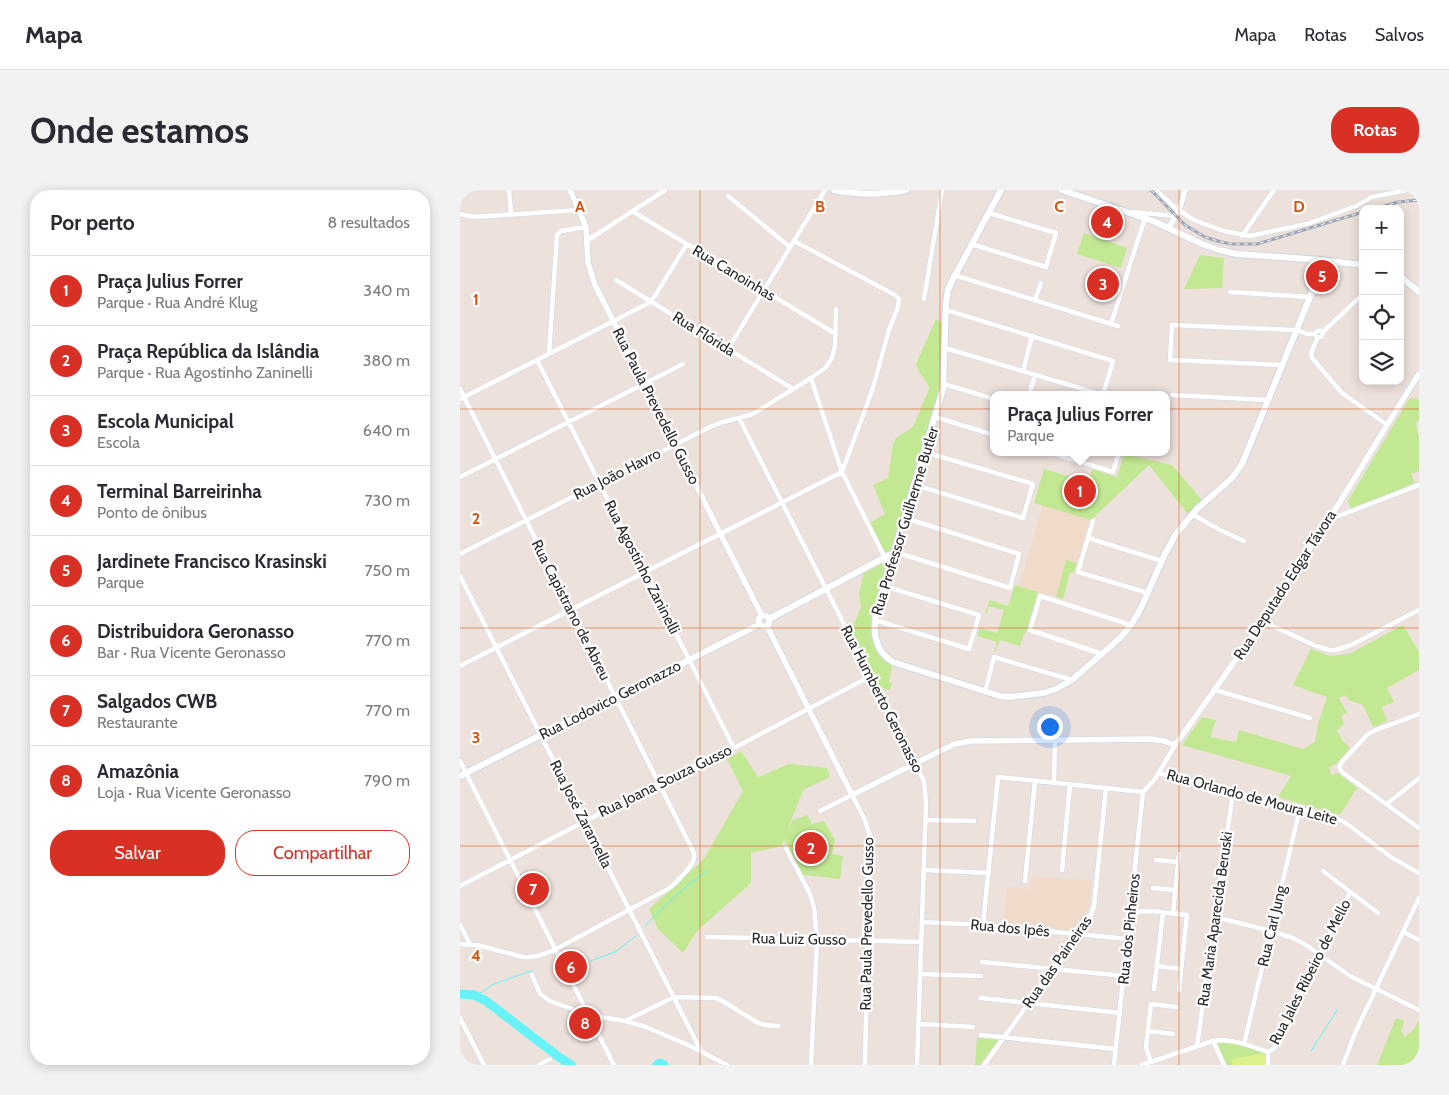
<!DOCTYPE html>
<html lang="pt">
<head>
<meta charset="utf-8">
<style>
  :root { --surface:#fff; --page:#f2f2f3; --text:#2b2b33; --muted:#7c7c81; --line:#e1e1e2; --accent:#d93025 }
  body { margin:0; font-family:Cabin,sans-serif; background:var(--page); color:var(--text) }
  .controls { position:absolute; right:15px; top:15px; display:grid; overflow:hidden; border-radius:10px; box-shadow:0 2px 12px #0003 }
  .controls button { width:45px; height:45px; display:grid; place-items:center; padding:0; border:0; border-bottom:1px solid var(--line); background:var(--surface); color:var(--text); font:25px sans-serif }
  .you { position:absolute; left:589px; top:536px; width:18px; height:18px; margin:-12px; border:4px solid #fff; border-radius:50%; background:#1a73e8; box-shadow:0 0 0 8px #1a73e833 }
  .badge { display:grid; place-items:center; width:32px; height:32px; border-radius:50%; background:var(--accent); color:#fff; font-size:16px; font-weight:700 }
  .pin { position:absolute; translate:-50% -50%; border:2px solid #fff; box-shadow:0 1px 5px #0006 }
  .popup { position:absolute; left:530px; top:201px; width:180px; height:65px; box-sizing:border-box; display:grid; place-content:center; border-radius:10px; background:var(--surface); filter:drop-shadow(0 1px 4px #0005); font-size:16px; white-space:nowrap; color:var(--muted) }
  .popup b { font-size:19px; color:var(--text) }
  .popup::after { content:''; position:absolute; left:50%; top:100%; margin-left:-10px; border:10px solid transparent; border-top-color:var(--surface) }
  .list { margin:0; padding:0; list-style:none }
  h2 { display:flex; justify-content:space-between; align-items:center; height:65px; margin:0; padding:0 20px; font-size:21px }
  h2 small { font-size:16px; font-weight:400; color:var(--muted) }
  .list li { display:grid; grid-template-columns:32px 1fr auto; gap:15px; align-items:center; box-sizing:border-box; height:70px; padding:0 20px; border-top:1px solid var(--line) }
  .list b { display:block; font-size:19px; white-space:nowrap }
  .list p { margin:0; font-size:16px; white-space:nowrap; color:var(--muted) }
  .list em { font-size:16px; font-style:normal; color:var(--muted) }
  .actions { display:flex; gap:10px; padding:15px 20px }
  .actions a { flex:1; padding:11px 0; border:1px solid var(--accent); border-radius:20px; text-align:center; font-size:18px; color:var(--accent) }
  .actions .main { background:var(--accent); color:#fff }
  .icon { flex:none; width:28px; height:28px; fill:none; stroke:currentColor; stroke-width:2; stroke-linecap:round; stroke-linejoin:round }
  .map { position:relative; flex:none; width:959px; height:875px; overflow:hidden; border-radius:20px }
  header { display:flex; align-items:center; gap:30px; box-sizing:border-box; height:70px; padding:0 25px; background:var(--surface); border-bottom:1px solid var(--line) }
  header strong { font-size:24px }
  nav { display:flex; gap:28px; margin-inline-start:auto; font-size:18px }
  .intro { display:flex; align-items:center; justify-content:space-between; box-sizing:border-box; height:120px; padding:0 30px }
  h1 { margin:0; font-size:35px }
  .button { padding:12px 22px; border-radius:20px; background:var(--accent); color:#fff; font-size:18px; font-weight:700 }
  main { display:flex; gap:30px; padding:0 30px }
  aside { flex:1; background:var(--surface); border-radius:20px; box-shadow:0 2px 12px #0003 }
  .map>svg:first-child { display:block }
  .education { fill:#f0dac9 }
  .green { fill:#c3e893 }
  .pitch { fill:#ddf08e }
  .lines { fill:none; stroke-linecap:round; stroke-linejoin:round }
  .stream { stroke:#66f2f7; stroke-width:1 }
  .river { stroke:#66f2f7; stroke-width:9 }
  .minor-casing { stroke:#d0d8e4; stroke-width:5.5 }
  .tertiary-casing { stroke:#d0d8e4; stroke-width:7 }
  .secondary-casing { stroke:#d0d8e4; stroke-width:8 }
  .minor { stroke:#fff; stroke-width:4.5 }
  .tertiary { stroke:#fff; stroke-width:5.5 }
  .secondary { stroke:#fff; stroke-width:6 }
  .rail-casing { stroke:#9da6b6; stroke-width:3 }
  .rail { stroke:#fff; stroke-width:1; stroke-dasharray:4; stroke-linecap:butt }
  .grid { fill:none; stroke:#d5540f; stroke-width:1; stroke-opacity:0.55 }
  .labels { text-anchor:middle; stroke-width:4.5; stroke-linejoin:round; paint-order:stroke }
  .street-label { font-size:15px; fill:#2a2a2a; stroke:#fff }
  .grid-label { font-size:16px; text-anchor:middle; font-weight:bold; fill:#d5540f; stroke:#fff; stroke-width:4.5; stroke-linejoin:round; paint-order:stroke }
</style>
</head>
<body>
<header>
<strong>Mapa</strong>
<nav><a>Mapa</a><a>Rotas</a><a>Salvos</a></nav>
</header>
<div class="intro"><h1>Onde estamos</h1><a class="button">Rotas</a></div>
<main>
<aside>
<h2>Por perto<small>8 resultados</small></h2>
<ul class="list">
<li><span class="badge">1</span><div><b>Praça Julius Forrer</b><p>Parque · Rua André Klug</p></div><em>340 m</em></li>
<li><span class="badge">2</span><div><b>Praça República da Islândia</b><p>Parque · Rua Agostinho Zaninelli</p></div><em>380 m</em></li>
<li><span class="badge">3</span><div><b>Escola Municipal</b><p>Escola</p></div><em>640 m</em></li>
<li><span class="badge">4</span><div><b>Terminal Barreirinha</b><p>Ponto de ônibus</p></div><em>730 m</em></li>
<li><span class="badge">5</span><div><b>Jardinete Francisco Krasinski</b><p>Parque</p></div><em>750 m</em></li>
<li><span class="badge">6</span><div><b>Distribuidora Geronasso</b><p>Bar · Rua Vicente Geronasso</p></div><em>770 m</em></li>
<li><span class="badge">7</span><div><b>Salgados CWB</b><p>Restaurante</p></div><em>770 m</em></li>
<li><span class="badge">8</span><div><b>Amazônia</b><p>Loja · Rua Vicente Geronasso</p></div><em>790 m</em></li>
</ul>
<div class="actions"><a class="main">Salvar</a><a>Compartilhar</a></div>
</aside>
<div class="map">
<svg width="959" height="875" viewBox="0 0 959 875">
  <rect width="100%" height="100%" fill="#ede1db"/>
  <path class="education" d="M583,315L630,330L617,373L606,370L596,407L559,396Z
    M572,686L632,691L629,716L626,724L616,741L544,733L547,697L570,699Z"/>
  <path class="green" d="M624,43L667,58L661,78L617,64Z
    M740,65L764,68L762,98L724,99Z
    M476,129L482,133L481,195L433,360L425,365L410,333L425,324L413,295L428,288L433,254L436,248L453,237L469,199C468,189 457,184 456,174Z
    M956,208L959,211V231L956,233L958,244L959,245V281L951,284L955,293L891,319L888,311L949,209Z
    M664,264L712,275L742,310L728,324L689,275L631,330L574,313L584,279L628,292L632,279L657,287Z
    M430,370C420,401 394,454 432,475L429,492L432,493L430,500L419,497L391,441L401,417L399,403L404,383Z
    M606,370L617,373L614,383L610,382L603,409L596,407Z
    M555,395L578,402L566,443H564L560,456L540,450L535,463H534L537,452L517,446L520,438L537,443L544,420L529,416L527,424L525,423L530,410L548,416Z
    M943,435L959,462V480L927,498L934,512L922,517L927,531L913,537L903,515L888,510L886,505L879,508L887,523L881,526L884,534L877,540L882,550L890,558L876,574L869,577L871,585L878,583L897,598L880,625L818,607L831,586L722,555L742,527L756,530L750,547L776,552L779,540L843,559L855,552L858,534L867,507L833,495L851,459L870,466L889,464Z
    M281,561L298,587L329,574L367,578L370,587L343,600L327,641L333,630L347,625L352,634L364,631L375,650L372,664L383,666L380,689L343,685L324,650L322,656L291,663V693L237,741L223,763L198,739L189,719L244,669L283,601L267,569Z
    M936,828L944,831L941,841L945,847L953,840L959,831V875H917Z
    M517,848L538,850L520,875H515Z
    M757,852L774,853L807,863V875H767Z"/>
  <path class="pitch" d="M804,863L806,875H773L772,869Z"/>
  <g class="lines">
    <path class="stream" d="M185,736C204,715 224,698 247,681
      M130,771L155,762L176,746
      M14,805L22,802L32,795L73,780
      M851,861L877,820"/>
    <path class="river" d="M0,804L14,805L26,811L99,867L111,875
      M197,875L200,873L204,875"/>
    <defs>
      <path id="minor" d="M49,0L51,24
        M696,0L714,17L734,30L764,41L790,46L847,34L896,16L912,7L947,0
        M268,6L330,57
        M172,21L376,144
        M673,22L716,26
        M0,24L13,27L119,20
        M782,46L814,0
        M128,50L205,0
        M511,54L586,77L596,43L529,23
        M494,85L658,136
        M156,90L333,199
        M770,102L850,107
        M464,109L482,0
        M575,110L581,93
        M651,134L685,28
        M855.5 144a3.5 3.5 0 1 1 7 0a3.5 3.5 0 1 1-7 0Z
        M863,142L903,104
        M858,147L851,163L852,168L882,203L926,234
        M485,158L643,205L653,171L486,120
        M268,159L365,0
        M89,164L97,45L101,41L126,37
        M77,170L274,558
        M823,175L710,170L712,135L837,140L847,144H855
        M563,181L572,146
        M351,188L382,282L425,368
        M484,194L534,209
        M0,199L233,661C234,665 235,666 234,669C231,678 215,694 208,699L96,759C85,764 75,768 63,767L17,755L0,754
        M569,205L575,185
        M712,205L809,210
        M0,209L191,112L227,54
        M475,227L534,245
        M279,228L464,591L466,613L457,875
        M589,262L653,282L659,262
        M0,287L223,174
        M455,295L563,328L573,294L465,262
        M732,324L760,340L784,351
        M868,330L959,295
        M633,331L618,382L688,403
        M628,348L702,371
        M435,362L550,398L559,364L445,328
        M0,364L250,237L260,233L293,224L351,188L365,178L372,168L375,156L376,119
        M0,386L241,861
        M415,430L509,459L519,425L424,396
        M802,431L856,456L869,460H876L891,455L959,420
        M642,464L570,440L580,406L671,435
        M0,476L382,282L412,201L429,140L438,117L439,109L435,105L334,51
        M755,500L850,528
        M525,502L534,467L612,490
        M959,524L913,541L907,545L882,572L879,577L882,582L959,638
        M0,571L154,875
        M698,583L876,628L886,633L931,667L959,683
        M594,593L595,549
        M683,602L695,589L715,555
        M927,614L959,588
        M360,621L392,605L405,630L410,646L405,875
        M465,630L514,631
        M326,658L350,704L354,718L357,750L351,875
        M696,670L718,672
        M464,680L529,683
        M602,680L610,595
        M863,681L918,723
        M565,691L575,591
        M0,696L199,593L274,558L411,486
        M693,698L715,700
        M671,722L691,721L727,725L719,800
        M713,724L719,664
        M755,727L811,741L833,748L846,755L890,786L959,820
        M462,732L523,735L668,749
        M0,735L10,754
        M523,735L538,587L683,602
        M943,742L959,750
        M247,747L461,752
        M522,772L664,786
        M697,776L721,779
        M460,784L521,786
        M72,785L80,804L90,811L129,825L165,831L186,837L228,855L267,875
        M694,799L703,723
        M521,808L660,823
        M0,828L24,875
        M165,831L214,807L255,808L261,810L298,833L305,835L318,836
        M459,834L513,837
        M688,841L713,844
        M521,845L656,859
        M753,851L764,875
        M784,854L840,618
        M737,856L773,602
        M808,862L812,860L816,856L890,702
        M808,862V875
        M691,872L686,857L691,814L716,817
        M79,875L90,869
        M524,875L630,728L634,716L646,598
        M654,875L683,602
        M682,875L753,851C772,848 790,856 808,862
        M883,875L895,843L959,708"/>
      <path id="tertiary" d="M110,0L126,37L128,73L135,95L302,426
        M709,37L719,21L725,0
        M307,436L392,605L482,560L495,554L511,551L690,549L704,551L715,555C769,481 820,406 869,329C900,281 928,232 959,184"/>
      <path id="secondary" d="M374,0C398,5 422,5 446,0
        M541,0L492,91L488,100L486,114L483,199L417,420C412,439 414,461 433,472L540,506L549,507L583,503L596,499L612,490L660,448L671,435L680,420L705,364L716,344L737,319L772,288L782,274L850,107L861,70
        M602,0L693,31L742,54L759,60L777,64L861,70L903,75
        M940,86L959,102
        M854,102L876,72
        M298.5 431a5.5 5.5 0 1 1 11 0a5.5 5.5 0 1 1-11 0Z
        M309,429L435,362
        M0,586L300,434"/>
    </defs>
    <use href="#minor" class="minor-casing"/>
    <use href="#tertiary" class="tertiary-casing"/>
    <use href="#secondary" class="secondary-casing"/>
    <use href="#minor" class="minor"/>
    <use href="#tertiary" class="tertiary"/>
    <use href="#secondary" class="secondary"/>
    <defs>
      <path id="rail" d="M691,0L725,35L745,47L761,52L771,54H797L903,22
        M914,19L938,12L959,10"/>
    </defs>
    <use href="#rail" class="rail-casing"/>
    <use href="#rail" class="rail"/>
  </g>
  <path class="grid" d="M240,0V875M480,0V875M719,0V875M0,219H959M0,438H959M0,656H959"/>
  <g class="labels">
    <g class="street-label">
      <text transform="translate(274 83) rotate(31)" y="5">Rua Canoinhas</text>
      <text transform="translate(244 144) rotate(32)" y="5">Rua Flórida</text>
      <text transform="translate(196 216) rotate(63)" y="5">Rua Paula Prevedello Gusso</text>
      <text transform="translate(157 284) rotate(-27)" y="5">Rua João Havro</text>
      <text transform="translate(445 331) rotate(-73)" y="5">Rua Professor Guilherme Butler</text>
      <text transform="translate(182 377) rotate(63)" y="5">Rua Agostinho Zaninelli</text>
      <text transform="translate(825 395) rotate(-57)" y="5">Rua Deputado Edgar Távora</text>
      <text transform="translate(111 420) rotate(63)" y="5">Rua Capistrano de Abreu</text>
      <text transform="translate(422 509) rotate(63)" y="5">Rua Humberto Geronasso</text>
      <text transform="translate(150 510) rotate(-27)" y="5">Rua Lodovico Geronazzo</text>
      <text transform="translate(205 591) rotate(-26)" y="5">Rua Joana Souza Gusso</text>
      <text transform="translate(792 607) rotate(15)" y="5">Rua Orlando de Moura Leite</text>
      <text transform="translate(121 624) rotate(63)" y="5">Rua José Zaramella</text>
      <text transform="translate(755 729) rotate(-82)" y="5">Rua Maria Aparecida Beruski</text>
      <text transform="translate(407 734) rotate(-89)" y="5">Rua Paula Prevedello Gusso</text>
      <text transform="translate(812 736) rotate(-77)" y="5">Rua Carl Jung</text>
      <text transform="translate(550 738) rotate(5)" y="5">Rua dos Ipês</text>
      <text transform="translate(669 739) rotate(-84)" y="5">Rua dos Pinheiros</text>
      <text transform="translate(339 749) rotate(1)" y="5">Rua Luiz Gusso</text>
      <text transform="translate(597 772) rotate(-55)" y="5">Rua das Paineiras</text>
      <text transform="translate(850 782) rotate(-63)" y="5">Rua Jales Ribeiro de Mello</text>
    </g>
  </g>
  <g class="grid-label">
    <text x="120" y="22">A</text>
    <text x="360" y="22">B</text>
    <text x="599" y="22">C</text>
    <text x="839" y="22">D</text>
    <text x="16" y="115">1</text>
    <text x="16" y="334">2</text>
    <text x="16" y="553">3</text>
    <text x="16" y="771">4</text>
  </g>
</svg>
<div class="controls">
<button>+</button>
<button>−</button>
<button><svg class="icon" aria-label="locate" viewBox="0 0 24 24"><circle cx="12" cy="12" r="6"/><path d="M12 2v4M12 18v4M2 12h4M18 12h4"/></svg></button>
<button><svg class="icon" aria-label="layers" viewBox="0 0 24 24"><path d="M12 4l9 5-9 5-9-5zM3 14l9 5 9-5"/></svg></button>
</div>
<div class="you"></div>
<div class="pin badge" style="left:620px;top:301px">1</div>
<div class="popup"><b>Praça Julius Forrer</b>Parque</div>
<div class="pin badge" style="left:351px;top:658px">2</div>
<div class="pin badge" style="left:643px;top:94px">3</div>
<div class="pin badge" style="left:647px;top:32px">4</div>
<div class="pin badge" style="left:862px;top:86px">5</div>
<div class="pin badge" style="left:111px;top:777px">6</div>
<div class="pin badge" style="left:73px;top:699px">7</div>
<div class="pin badge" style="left:125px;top:833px">8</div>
</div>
</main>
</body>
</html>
